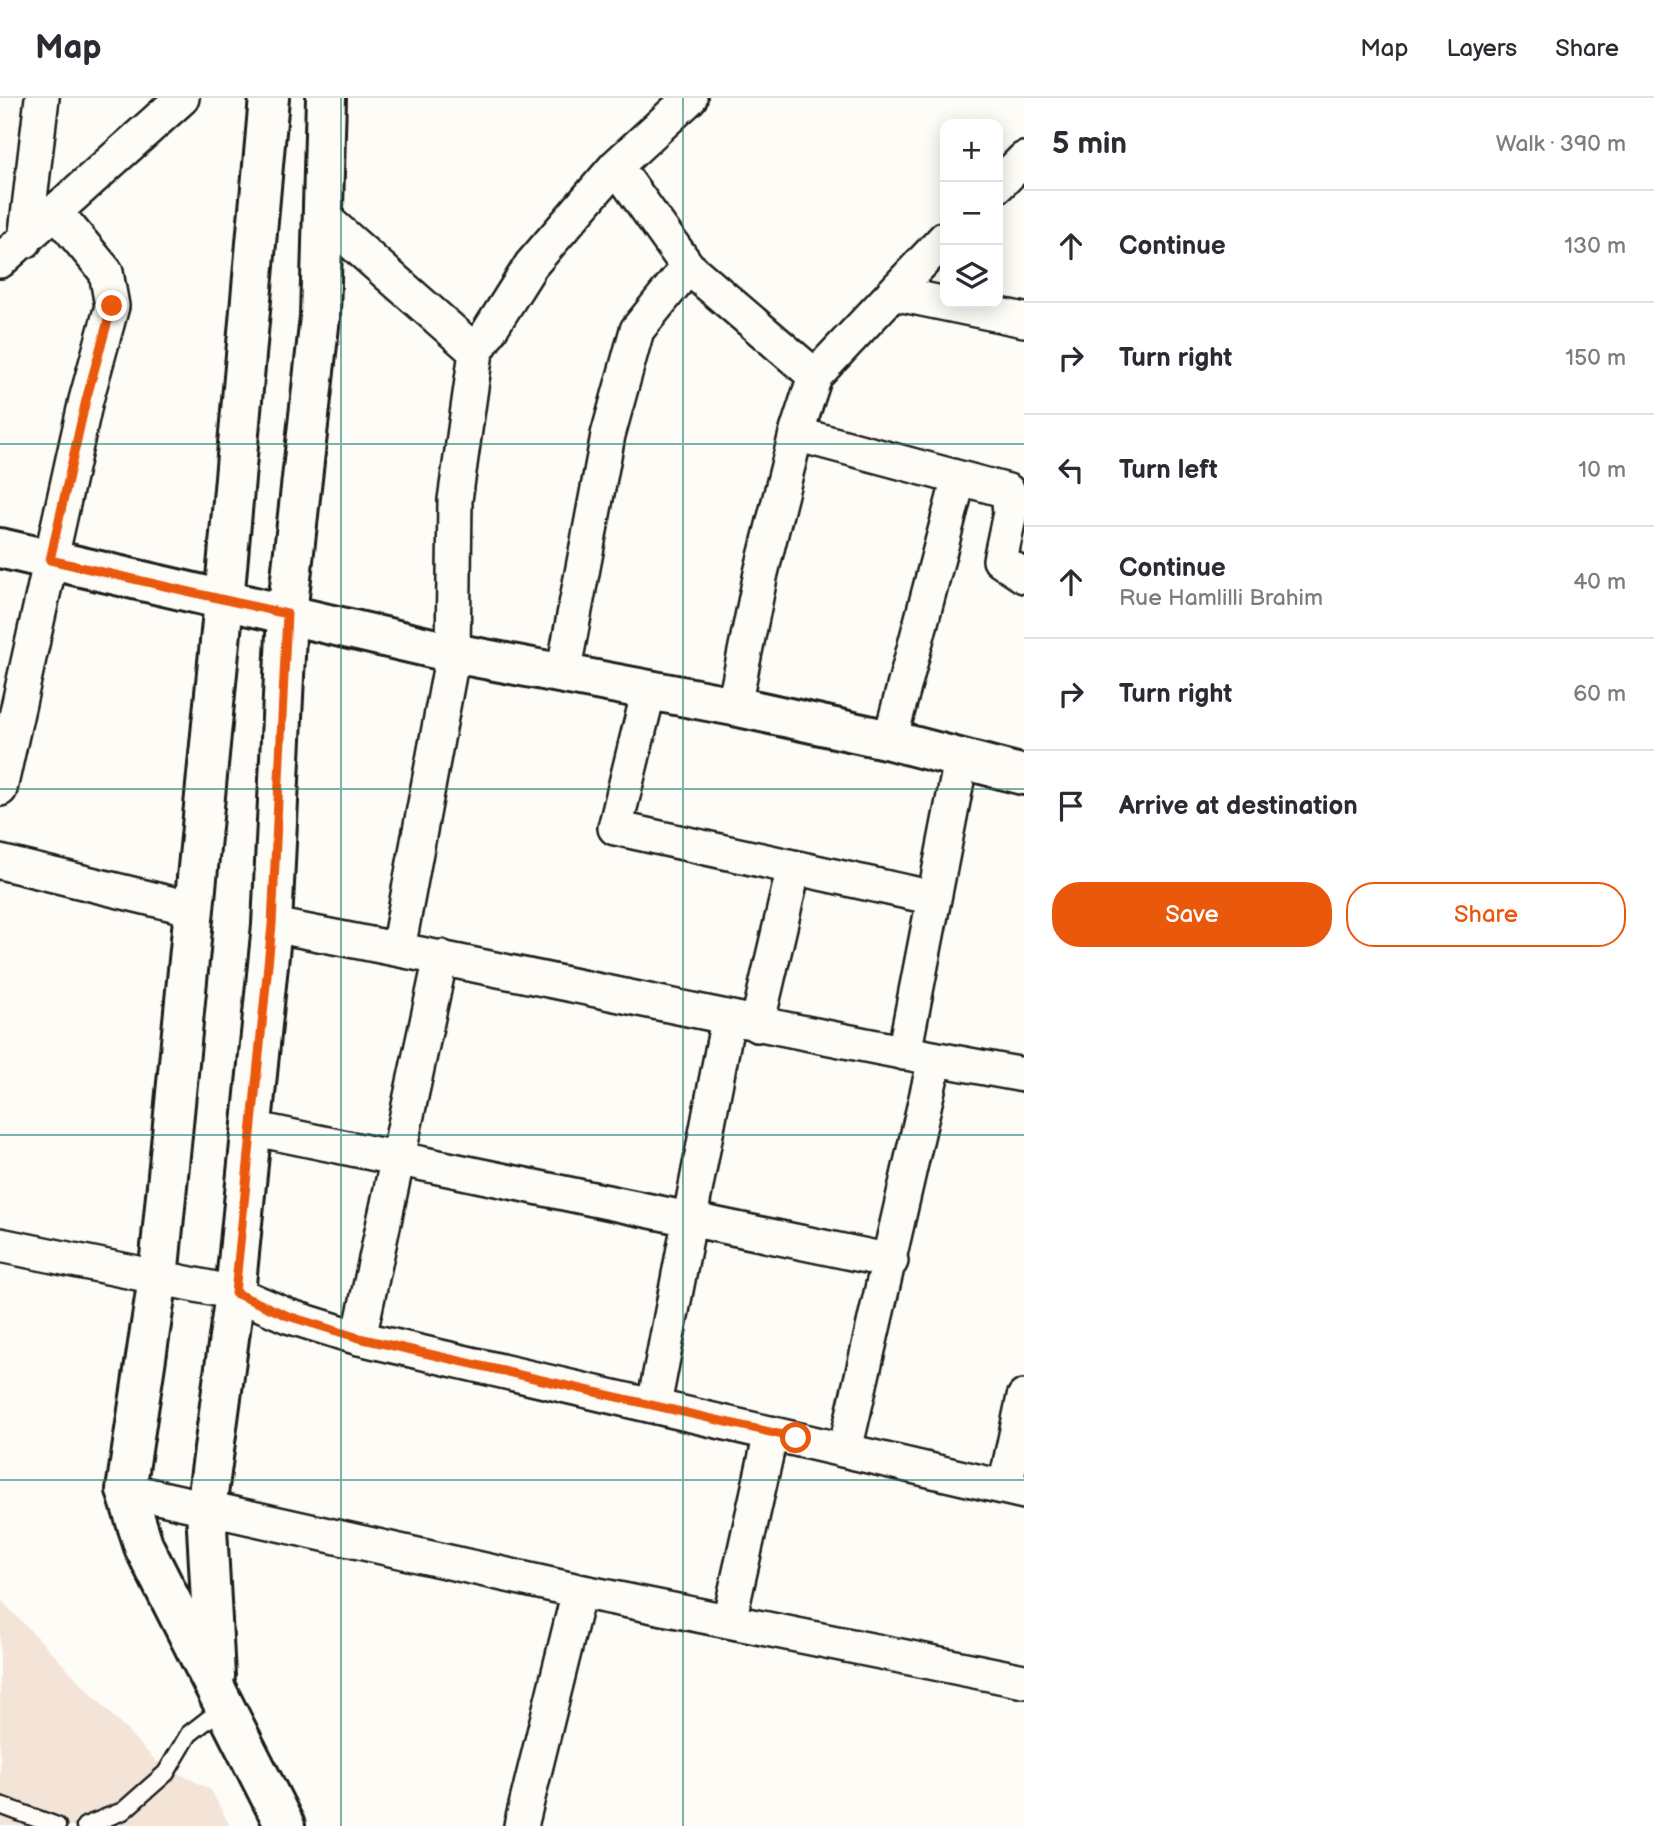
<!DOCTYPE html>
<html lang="en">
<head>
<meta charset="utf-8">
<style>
  :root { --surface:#fff; --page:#f2f2f3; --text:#2b2b33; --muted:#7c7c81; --line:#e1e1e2; --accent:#ea580c }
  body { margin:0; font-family:"Balsamiq Sans",sans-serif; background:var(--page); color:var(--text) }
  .controls { position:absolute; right:21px; top:21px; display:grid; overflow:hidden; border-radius:14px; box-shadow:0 4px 18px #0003 }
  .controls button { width:63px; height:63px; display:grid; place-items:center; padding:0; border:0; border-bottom:2px solid var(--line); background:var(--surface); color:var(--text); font:35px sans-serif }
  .stop { position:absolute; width:21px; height:21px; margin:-16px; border:5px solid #ea580c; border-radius:50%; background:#fff }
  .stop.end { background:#ea580c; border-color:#fff; box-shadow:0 2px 7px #0008 }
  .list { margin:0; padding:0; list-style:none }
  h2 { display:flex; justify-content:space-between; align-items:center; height:91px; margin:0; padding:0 28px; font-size:30px }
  h2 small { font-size:23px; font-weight:400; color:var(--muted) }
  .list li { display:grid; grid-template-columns:46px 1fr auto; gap:21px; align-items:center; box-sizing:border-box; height:112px; padding:0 28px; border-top:2px solid var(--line) }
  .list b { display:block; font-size:26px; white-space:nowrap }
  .list p { margin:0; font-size:23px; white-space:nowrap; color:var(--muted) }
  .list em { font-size:23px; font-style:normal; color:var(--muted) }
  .actions { display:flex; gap:14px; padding:21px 28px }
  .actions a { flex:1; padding:16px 0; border:2px solid var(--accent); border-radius:28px; text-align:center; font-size:24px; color:var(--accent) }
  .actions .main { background:var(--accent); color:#fff }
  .icon { flex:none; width:38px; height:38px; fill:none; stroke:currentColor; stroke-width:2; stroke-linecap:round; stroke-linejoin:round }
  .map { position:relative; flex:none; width:1024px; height:1728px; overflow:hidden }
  header { display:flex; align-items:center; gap:42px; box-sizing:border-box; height:98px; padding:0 35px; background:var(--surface); border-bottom:2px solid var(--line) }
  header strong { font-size:33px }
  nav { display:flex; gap:38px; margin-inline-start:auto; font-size:24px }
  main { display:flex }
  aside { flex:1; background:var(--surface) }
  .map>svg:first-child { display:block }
  .built { fill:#f3e4d7 }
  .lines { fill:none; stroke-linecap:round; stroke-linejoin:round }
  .service-casing { stroke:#1c1c1c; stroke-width:21 }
  .minor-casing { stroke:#1c1c1c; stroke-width:38 }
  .tertiary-casing { stroke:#1c1c1c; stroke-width:44 }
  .service { stroke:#fdfcf7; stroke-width:16 }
  .minor { stroke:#fdfcf7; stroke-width:33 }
  .tertiary { stroke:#fdfcf7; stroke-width:38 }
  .route { stroke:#ea580c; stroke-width:9 }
  .grid { fill:none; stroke:#0f766e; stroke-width:2; stroke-opacity:0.55 }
</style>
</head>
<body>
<header>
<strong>Map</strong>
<nav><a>Map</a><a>Layers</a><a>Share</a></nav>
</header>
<main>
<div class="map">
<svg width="1024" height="1728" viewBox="0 0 1024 1728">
  <rect width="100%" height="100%" fill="#fdfcf7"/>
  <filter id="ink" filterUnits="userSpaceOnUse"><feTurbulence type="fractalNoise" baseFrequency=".0143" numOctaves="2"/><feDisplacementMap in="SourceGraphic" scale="14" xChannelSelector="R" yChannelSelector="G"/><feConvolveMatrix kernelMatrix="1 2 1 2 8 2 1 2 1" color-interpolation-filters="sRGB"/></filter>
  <g filter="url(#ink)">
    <path class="built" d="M0,1501L157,1664L211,1692L230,1728H0Z"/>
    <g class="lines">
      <defs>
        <path id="service" d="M0,1707L57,1728
          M85,1728L123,1713L166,1675L189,1636L224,1609"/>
        <path id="minor" d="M616,68L688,169L815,278
          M998,87L1024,61
          M324,120L476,254
          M25,143L42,0
          M0,163L182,0
          M893,195L1024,222
          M796,336L1008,393L1010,415L1000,462L1024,478
          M563,576L608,337L637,232L688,169
          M649,592L615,730L934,800
          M734,608L761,475L796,336L815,278L945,140
          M890,642L959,380
          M0,691L86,302L112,208L106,174L56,114
          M0,764L194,811
          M272,827C523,874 772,932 1024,977
          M398,851L453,555L455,402L476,254L531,167L616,68L690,0
          M757,927L794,769
          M904,955L961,662
          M251,1030L891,1163
          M0,1147L235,1195L288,1218L359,1240L1024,1394
          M359,1240L441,859
          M654,1307L728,921
          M845,1352L935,961
          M1005,1389L1024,1299
          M126,1392L579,1493L1024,1583
          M729,1523L771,1335
          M521,1728L579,1493"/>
        <path id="tertiary" d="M269,0L224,503L158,1180L126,1392L144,1449L285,1728
          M0,450L453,555L734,608L890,642L1024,677
          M215,1578L206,1411L235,1195L272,827L287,516L320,219L326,0"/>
      </defs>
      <use href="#service" class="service-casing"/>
      <use href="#minor" class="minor-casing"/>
      <use href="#tertiary" class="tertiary-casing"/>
      <use href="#service" class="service"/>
      <use href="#minor" class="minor"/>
      <use href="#tertiary" class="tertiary"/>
    </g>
  </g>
  <g class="lines" filter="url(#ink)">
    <path class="route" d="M112,208L86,302L50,462L287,516L272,827L235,1195L288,1218L359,1240L796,1340"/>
  </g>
  <path class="grid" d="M341,0V1728M683,0V1728M0,346H1024M0,691H1024M0,1037H1024M0,1382H1024"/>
</svg>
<div class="controls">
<button>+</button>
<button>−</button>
<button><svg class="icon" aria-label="layers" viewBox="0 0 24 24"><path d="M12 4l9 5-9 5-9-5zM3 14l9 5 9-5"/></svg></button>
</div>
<div class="stop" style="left:796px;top:1340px"></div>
<div class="stop end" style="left:112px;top:208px"></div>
</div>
<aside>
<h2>5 min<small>Walk · 390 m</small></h2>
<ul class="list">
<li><svg class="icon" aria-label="ahead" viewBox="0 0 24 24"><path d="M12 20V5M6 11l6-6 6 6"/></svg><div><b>Continue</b></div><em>130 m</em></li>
<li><svg class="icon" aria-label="right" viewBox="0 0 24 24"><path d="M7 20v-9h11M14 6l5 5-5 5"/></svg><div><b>Turn right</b></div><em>150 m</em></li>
<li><svg class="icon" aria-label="left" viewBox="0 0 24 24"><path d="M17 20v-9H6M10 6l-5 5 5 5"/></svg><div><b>Turn left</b></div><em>10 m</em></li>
<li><svg class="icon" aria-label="ahead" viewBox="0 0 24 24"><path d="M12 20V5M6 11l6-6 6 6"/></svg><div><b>Continue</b><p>Rue Hamlilli Brahim</p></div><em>40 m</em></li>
<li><svg class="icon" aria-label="right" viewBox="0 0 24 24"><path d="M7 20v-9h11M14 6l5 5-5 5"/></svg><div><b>Turn right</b></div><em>60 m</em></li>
<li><svg class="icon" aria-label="arrive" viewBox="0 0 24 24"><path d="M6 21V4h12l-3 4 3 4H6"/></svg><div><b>Arrive at destination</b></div></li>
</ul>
<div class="actions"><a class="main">Save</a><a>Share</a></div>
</aside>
</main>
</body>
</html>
